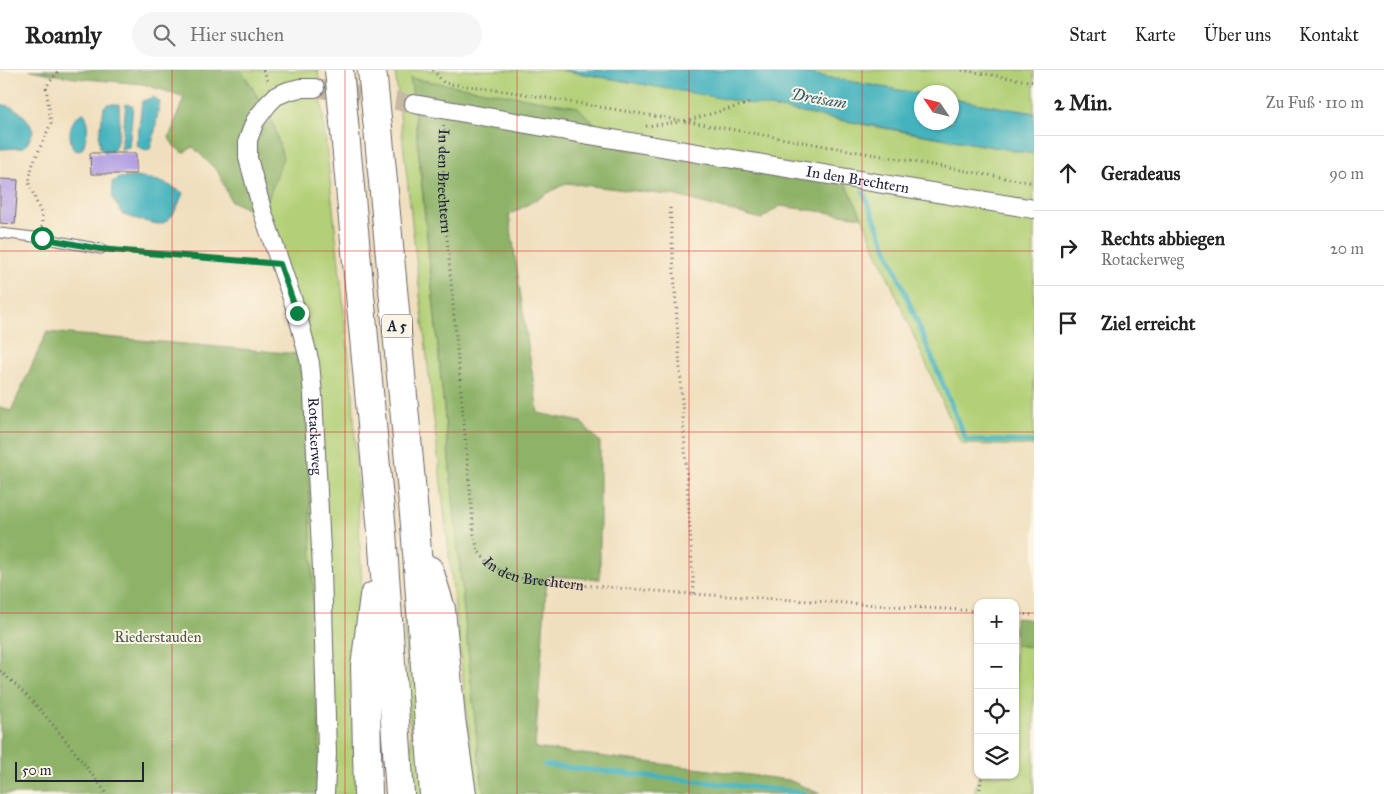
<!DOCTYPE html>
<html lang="de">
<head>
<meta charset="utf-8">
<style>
  :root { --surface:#fff; --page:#f6f6f6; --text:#222; --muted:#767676; --line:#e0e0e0 }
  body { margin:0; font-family:"IM FELL Great Primer",serif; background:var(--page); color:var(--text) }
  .controls { position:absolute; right:15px; bottom:15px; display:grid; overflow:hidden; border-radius:10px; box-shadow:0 1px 4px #0004 }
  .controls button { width:45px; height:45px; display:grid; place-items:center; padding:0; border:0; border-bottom:1px solid var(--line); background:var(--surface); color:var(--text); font:25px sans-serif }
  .compass { position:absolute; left:914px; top:15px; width:45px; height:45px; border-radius:50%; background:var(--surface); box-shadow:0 1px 4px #0004; rotate:305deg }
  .scale { position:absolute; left:15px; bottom:12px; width:129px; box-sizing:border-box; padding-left:5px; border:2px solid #22223b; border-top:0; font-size:14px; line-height:18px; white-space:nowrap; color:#22223b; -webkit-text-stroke:4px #fcf5e5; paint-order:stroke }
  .stop { position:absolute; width:15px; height:15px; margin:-11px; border:4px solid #0b8043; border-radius:50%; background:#fff }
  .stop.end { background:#0b8043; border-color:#fff; box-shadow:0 1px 5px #0008 }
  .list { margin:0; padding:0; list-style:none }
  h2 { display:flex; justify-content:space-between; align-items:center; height:65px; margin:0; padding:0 20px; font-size:21px }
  h2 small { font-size:16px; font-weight:400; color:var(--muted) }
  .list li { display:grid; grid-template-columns:32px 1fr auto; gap:15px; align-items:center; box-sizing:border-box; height:75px; padding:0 20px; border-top:1px solid var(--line) }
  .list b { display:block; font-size:19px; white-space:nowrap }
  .list p { margin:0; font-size:16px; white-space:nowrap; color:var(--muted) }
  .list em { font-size:16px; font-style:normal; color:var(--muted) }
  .icon { flex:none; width:28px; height:28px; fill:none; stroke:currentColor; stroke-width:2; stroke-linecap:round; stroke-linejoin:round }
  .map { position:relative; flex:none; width:1034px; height:724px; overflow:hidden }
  header { display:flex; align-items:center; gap:30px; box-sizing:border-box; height:70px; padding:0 25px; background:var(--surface); border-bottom:1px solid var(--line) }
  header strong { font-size:24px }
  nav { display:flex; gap:28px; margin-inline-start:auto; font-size:18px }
  .search { width:350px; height:45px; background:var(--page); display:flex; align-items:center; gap:12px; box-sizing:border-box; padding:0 18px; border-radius:28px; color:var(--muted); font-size:19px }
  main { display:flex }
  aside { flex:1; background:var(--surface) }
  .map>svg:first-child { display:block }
  .green { fill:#b2d077; stroke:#6a7959 }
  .forest { fill:#8db268; stroke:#586a52 }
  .water { fill:#44b3be; stroke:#336a7c }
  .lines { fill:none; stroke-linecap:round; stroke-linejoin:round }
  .stream { stroke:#44b3be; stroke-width:5 }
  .building { fill:#b19ee4 }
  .minor-tunnel { stroke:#c7b9a4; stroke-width:18; stroke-dasharray:18 9; stroke-linecap:butt }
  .service-casing { stroke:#6a6469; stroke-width:11 }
  .minor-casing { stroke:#6a6469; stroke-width:20 }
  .motorway-casing { stroke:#6a6469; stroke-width:30 }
  .path { stroke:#6a6469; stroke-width:3; stroke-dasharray:1 4; stroke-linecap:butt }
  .service { stroke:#fff; stroke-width:9 }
  .minor { stroke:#fff; stroke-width:18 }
  .motorway { stroke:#fff; stroke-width:28 }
  .motorway-bridge-casing { stroke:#6a6469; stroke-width:30; stroke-linecap:butt }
  .motorway-bridge { stroke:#fff; stroke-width:28 }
  .route { stroke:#0b8043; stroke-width:6 }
  .grid { fill:none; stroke:#d62828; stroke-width:1; stroke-opacity:0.55 }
  .labels { text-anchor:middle; stroke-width:4; stroke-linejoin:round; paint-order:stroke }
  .shield { fill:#fcf5e5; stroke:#63616e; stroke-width:1 }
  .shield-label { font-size:14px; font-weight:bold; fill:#22223b }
  .street-label { font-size:15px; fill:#22223b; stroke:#fcf5e5 }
  .park-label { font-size:15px; fill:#4d564d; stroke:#fcf5e5 }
  .water-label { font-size:16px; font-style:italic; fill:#305c6f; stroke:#fcf5e5 }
</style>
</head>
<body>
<header>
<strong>Roamly</strong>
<div class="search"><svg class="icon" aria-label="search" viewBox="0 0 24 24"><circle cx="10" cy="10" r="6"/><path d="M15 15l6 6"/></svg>Hier suchen</div>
<nav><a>Start</a><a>Karte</a><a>Über uns</a><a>Kontakt</a></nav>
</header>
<main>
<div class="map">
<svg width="1034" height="724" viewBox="0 0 1034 724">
  <rect width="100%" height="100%" fill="#fcf5e5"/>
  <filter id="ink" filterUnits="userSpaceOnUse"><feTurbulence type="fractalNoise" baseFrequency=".02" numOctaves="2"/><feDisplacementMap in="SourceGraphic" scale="10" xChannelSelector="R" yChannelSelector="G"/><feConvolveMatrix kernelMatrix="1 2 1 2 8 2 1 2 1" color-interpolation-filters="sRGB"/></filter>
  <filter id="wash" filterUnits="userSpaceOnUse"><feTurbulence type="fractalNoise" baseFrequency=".0096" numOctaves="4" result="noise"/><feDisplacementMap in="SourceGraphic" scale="20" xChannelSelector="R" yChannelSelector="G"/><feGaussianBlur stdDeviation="1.12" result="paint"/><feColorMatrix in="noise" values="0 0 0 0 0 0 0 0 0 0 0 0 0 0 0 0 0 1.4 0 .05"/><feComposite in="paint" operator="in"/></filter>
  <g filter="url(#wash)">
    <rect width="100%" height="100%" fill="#f0dfbe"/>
    <path class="green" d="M241,0H318L353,324L362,521L355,724H317L305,312L299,284L273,197L253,18Z
      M395,0H561L750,33L882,58L1034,84V376L961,374L862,147L845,112L618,78L411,8L479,691L484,724H477L472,692Z
      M787,0H1034V43L952,29V22H922L921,24Z
      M412,532L424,724H414L403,535Z
      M1015,575L1034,577V724H974L979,705H1015Z"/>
    <path class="forest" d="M30,0H241L273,52L283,88L263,143L254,142L231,131L218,102L193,77L183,83L174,76L169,68L184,27L143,14L74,8Z
      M410,8L578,37L618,78L845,112L862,147L780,136L761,149L677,126L566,113L509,145L538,343L581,352L600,372V509L547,506L535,678L789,710L820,724H484L479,691L414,34Z
      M47,262L299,284L305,312L320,683L317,724H0V337L11,341Z
      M1015,548L1034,550V577L1015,575Z"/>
    <path class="water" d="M561,0H787L921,24L922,52H952V29L1034,43V84C876,57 718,27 561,0Z
      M154,27L160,32C156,48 156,64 150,79L145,80L137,76L142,31Z
      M0,34C17,37 27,45 33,61L28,73L22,78L0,79Z
      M108,34H119C120,49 121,67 113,81L105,82L100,78L99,66L104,37Z
      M126,34L133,36L129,77L121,79Z
      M84,43C91,52 86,68 83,78L79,81L74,80C67,68 69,47 84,43Z
      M135,107C156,109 165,112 183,123C179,133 172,153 159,154C153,154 130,147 123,145L113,129L112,112L120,108Z"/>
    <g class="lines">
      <path class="stream" d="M863,121L966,370L1034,372
        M545,695L798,722L805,724"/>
    </g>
    <g id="blocks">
      <path class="building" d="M90,83H136V104H91Z
        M0,109L18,110L15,154L0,153Z"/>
    </g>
  </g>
  <g filter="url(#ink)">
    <use href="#blocks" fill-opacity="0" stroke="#6a6469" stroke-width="1"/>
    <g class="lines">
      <path class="minor-tunnel" d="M315,18L414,34"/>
      <defs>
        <path id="service" d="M0,163L42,168L101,179"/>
        <g id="minor">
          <path id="s2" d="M315,18H300L288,21L276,26L268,34L255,51L248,70V88L263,143L297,243L310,293L313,325L322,499L327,683L325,724"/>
          <path id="s3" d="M414,34L583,64L1034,139"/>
        </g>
        <path id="motorway" d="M344,52L382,462L400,724
          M378,58L415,455L434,724
          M429,500L441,539L451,649L462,724
          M368,724L365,597L374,526"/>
      </defs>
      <use href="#service" class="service-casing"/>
      <use href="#minor" class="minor-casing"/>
      <use href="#motorway" class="motorway-casing"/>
      <g class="path">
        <path d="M263,0L269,12"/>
        <path d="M433,0L444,13L511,22L684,51L1034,113"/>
        <path d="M962,0L1034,12"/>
        <path d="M685,51L750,33"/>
        <path id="s1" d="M444,55L443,124L474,464L478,481L489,493L503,502L520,508L581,515L694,524L978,541"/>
        <path d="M646,56L679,52"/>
        <path d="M670,138L694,524"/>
        <path d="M42,157V146L29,113L32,96L51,53L46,17L59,0"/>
        <path d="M111,180L262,192"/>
        <path d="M1015,544L1034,545"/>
        <path d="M0,601C42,636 74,681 107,724"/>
        <path d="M979,724L982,705"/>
      </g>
      <use href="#service" class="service"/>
      <use href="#minor" class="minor"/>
      <use href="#motorway" class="motorway"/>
      <defs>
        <path id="motorway-bridge" d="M339,0L344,52
          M372,0L378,58"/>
      </defs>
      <use href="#motorway-bridge" class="motorway-bridge-casing"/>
      <use href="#motorway-bridge" class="motorway-bridge"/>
    </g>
  </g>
  <g class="lines" filter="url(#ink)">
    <path class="route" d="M42,168L100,179L280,194L297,243"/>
  </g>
  <path class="grid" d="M172,0V724M345,0V724M517,0V724M689,0V724M862,0V724M0,181H1034M0,362H1034M0,543H978M1015,543H1034"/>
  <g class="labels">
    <rect class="shield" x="382" y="244.5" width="30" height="23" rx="4"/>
    <g class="shield-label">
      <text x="397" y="261">A 5</text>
    </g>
    <g class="street-label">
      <text dy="5" stroke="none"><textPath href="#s3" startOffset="450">In den Brechtern</textPath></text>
      <text dy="5" stroke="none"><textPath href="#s1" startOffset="56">In den Brechtern</textPath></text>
      <text dy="5" stroke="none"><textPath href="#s2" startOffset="399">Rotackerweg</textPath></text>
      <text dy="5" stroke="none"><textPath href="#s1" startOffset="491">In den Brechtern</textPath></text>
    </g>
    <g class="park-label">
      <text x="158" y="572">Riederstauden</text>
    </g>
    <g class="water-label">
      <text transform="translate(819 28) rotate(10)" y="6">Dreisam</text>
    </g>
  </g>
</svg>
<div class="controls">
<button>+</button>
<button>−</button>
<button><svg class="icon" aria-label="locate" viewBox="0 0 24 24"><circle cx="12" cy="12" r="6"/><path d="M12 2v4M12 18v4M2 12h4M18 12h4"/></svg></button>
<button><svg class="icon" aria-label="layers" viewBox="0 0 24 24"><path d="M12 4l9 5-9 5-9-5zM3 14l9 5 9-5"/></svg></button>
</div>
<svg class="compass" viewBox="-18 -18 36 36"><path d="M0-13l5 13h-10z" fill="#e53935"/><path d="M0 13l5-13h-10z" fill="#767676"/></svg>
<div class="scale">50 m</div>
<div class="stop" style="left:42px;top:168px"></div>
<div class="stop end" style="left:297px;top:243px"></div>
</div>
<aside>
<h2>2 Min.<small>Zu Fuß · 110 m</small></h2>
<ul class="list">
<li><svg class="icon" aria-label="ahead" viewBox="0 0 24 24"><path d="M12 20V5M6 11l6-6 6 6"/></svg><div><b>Geradeaus</b></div><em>90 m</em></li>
<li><svg class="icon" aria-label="right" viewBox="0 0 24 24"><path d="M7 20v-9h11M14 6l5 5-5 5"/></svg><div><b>Rechts abbiegen</b><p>Rotackerweg</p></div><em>20 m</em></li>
<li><svg class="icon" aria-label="arrive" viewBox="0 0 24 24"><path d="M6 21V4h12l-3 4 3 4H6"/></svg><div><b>Ziel erreicht</b></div></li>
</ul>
</aside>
</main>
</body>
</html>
